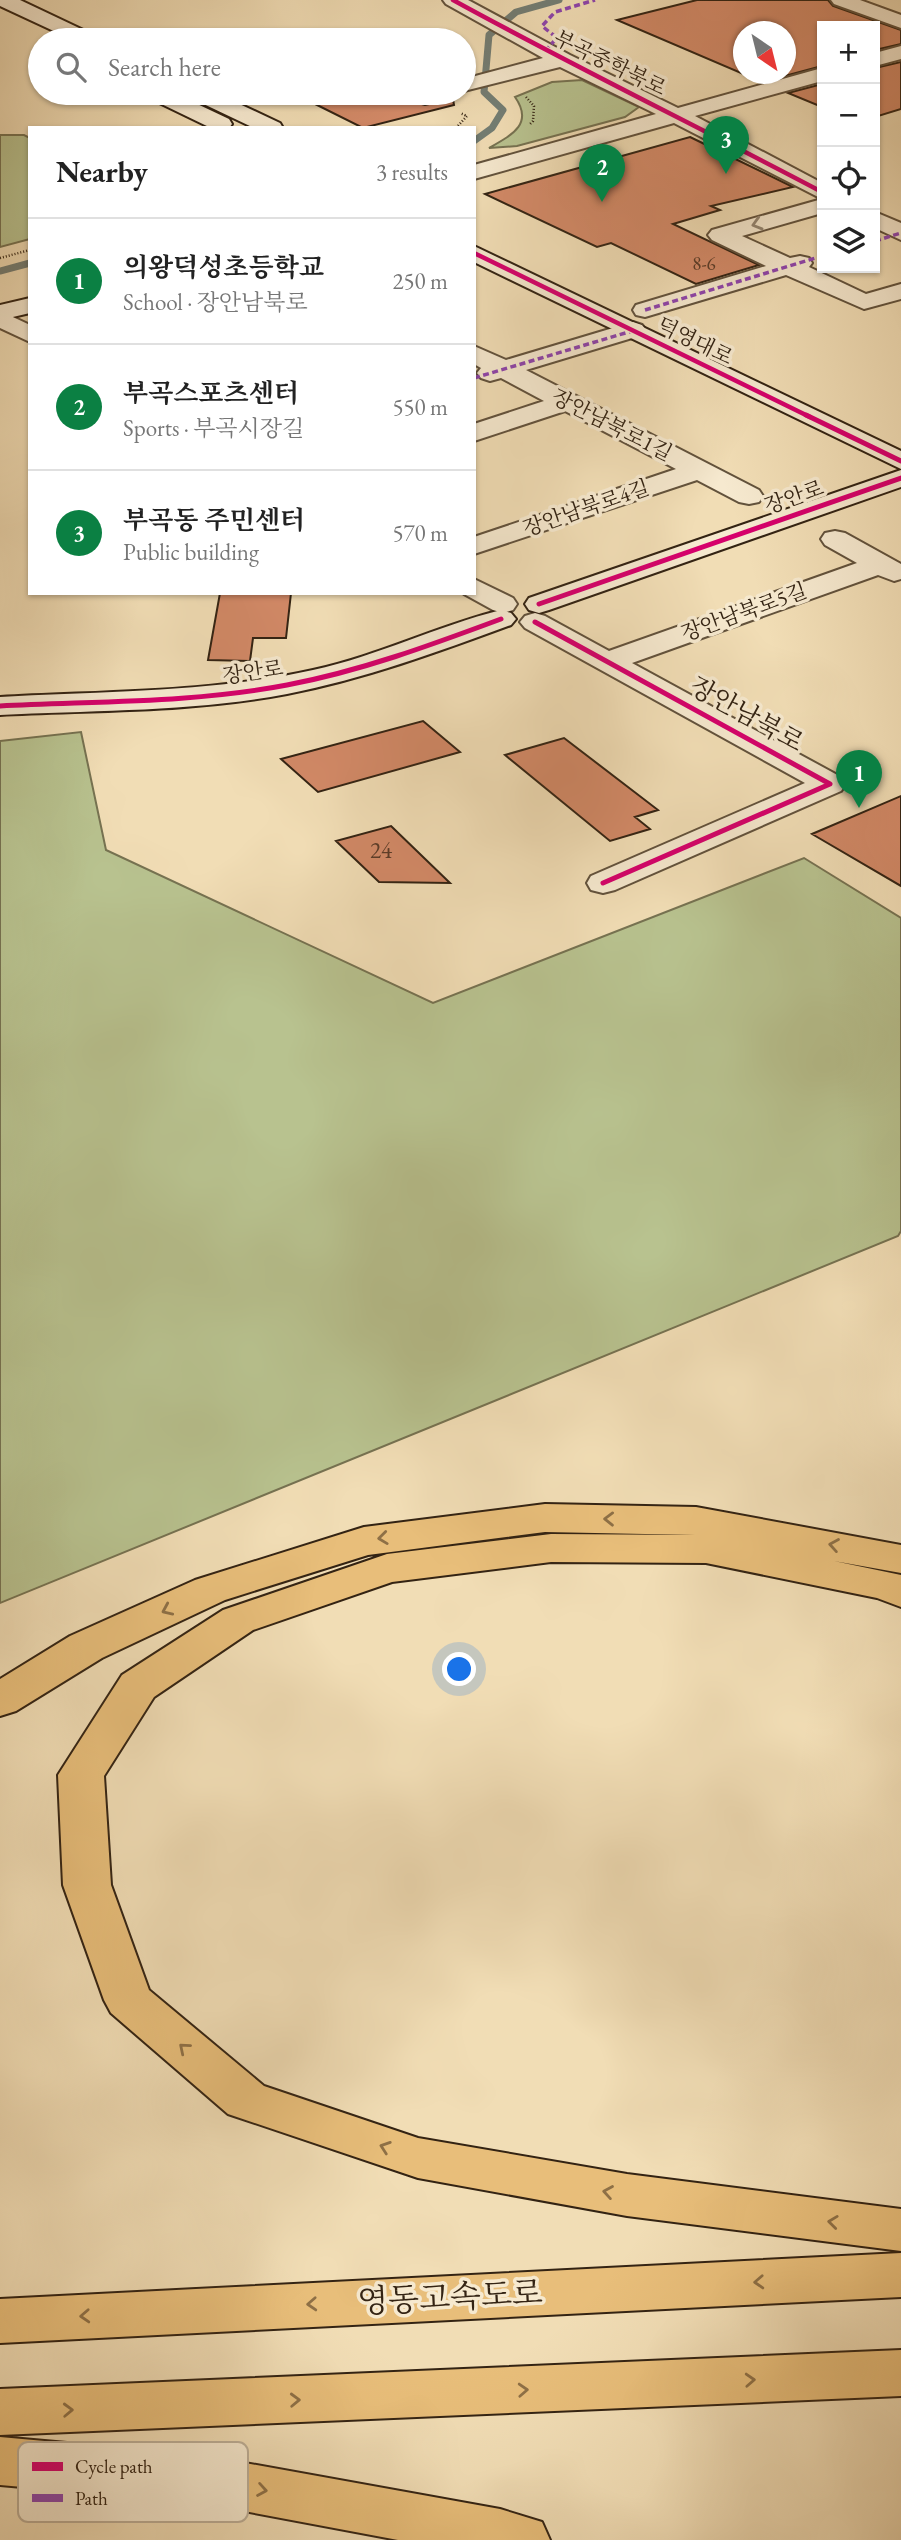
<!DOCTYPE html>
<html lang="en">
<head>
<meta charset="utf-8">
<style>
  :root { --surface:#fff; --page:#f6f6f6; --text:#222; --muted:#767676; --line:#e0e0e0; --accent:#0b8043 }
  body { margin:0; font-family:"EB Garamond","Noto Serif KR",serif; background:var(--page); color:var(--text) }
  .controls { position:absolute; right:21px; top:21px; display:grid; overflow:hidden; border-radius:0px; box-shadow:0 2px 5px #0004 }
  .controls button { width:63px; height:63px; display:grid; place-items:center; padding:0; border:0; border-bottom:2px solid var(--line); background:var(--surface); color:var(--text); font:35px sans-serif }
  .compass { position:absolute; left:733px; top:21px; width:63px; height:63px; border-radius:50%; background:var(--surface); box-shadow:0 2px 5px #0004; rotate:145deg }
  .you { position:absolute; left:460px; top:1670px; width:24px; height:24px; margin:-18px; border:5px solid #fff; border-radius:50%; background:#1a73e8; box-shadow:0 0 0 10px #1a73e833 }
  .badge { display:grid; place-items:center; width:46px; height:46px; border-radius:50%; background:var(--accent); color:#fff; font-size:23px; font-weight:700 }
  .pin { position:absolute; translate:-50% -58px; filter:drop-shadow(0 2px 4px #0008) }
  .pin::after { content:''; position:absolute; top:37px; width:24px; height:21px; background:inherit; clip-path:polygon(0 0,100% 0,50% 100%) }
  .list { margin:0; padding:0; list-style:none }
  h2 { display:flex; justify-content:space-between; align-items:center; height:91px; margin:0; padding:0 28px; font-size:30px }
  h2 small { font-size:23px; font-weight:400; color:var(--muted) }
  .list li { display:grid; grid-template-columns:46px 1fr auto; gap:21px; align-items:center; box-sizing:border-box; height:126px; padding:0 28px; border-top:2px solid var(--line) }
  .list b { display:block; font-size:26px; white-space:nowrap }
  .list p { margin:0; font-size:23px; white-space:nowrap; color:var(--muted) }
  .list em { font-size:23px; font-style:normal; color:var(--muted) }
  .icon { flex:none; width:38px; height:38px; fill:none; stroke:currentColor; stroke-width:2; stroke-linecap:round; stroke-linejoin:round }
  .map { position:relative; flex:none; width:901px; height:2540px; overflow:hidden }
  .search { position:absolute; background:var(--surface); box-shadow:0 2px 5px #0004; left:28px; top:28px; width:448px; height:77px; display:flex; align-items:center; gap:18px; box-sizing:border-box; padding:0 24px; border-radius:38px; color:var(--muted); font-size:26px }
  .panel { position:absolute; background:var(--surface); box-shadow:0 2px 5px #0004; left:28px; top:126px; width:448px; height:469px; border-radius:0px }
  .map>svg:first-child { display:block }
  .green { fill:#b8c28f; stroke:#767251; stroke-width:2 }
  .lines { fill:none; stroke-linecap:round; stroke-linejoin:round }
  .stream { stroke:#737e75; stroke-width:7 }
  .building { fill:#d28967; stroke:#332313; stroke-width:2; fill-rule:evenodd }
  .street-casing { stroke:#62523c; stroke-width:4 }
  .secondary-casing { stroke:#332313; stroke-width:4 }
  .highway-casing { stroke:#332313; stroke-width:4 }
  .path { stroke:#332313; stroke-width:2.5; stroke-dasharray:1 2; stroke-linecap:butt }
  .street { fill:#f6e9cf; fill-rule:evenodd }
  .secondary { fill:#f6e9cf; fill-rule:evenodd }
  .highway { fill:#e8be7a; fill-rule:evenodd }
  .quiet { stroke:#8e44ad; stroke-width:3.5; stroke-dasharray:6 3.5; stroke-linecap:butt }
  .cycleway-far1-casing { stroke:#f6e9cf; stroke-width:7 }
  .cycleway-casing { stroke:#f6e9cf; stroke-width:9 }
  .cycleway-far1 { stroke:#d6006c; stroke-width:4.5 }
  .cycleway { stroke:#d6006c; stroke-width:5 }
  .oneway { stroke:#948671 }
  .oneway2 { stroke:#8e7046 }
  .labels { text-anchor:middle; stroke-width:7; stroke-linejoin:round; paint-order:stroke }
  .far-number-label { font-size:19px; fill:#5b3c28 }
  .far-street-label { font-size:21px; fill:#332313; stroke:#f6e9cf }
  .number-label { font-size:23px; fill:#5b3c28 }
  .street-label { font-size:26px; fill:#332313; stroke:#f6e9cf }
  .near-street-label { font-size:32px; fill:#332313; stroke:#f6e9cf }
  .key { fill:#f6e9cf; stroke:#bcae97; stroke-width:2 }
  .key-label { font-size:19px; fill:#332313 }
</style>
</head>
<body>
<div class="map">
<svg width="901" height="2540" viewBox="0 0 901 2540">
  <rect width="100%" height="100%" fill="#f1ddb5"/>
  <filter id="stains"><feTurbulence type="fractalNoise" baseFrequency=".00286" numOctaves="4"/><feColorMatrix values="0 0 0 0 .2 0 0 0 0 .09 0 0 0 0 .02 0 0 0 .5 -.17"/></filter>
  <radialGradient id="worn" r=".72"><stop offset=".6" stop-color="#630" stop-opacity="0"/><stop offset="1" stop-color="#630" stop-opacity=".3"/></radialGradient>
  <path class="green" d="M582,80L639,107L625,117L517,146L489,148C512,135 534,124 515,97L552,82Z
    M0,135H24L30,138V239L0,247Z
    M81,732L106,850L433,1003L804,858L901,918V1231L898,1236L0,1603V741Z"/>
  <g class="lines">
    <path class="stream" d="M474,141L492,128L503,110L484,92L489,35L516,12L559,0
      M0,271L30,263"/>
  </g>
  <path class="building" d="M697,0H828L833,6L901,30V44L875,50V26H822V66L762,82L617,20ZM744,32H786V74H744Z
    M901,62V109L875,117V68Z
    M822,84V107L788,93Z
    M293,93H413L414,102L425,105L442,101L447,93H452L454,105L363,128Z
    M690,137L793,187L711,206L720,210L673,224L759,265L696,284L611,243L597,247L485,194Z
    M220,593H291L286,638H253L250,661L208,660Z
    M423,721L460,752L318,792L281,759Z
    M564,738L658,810L635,817L650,829L610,841L505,755Z
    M901,796V886L812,834Z
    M391,826L450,883L379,882L336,841Z"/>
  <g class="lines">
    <defs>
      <path id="street" d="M443,0H468L570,55L678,108L822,68V81L695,116L822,183V199L674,123L474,179V165L656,114L560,67L464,91V79L543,58L446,4Z
        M831,0H860L901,15V28L834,4Z
        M901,46V59L875,66V53Z
        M415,93H444L441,98L424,102L416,100Z
        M822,199V213L742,236L790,258L800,256L809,258L812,263L809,267L866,294L901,284V299L864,309L786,275L645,317L636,315L633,310L636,305L766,266L712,240L708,235L712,230Z
        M875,212L901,223V240L875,228Z
        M0,311L30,325V342L0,328Z
        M633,322L642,325L646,330L642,335L526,370L759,490L763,496L759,502L749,504L739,502L697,480L474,554V537L676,469L565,411L474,441V424L544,401L501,378L490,381L481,378L477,373L481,368L474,364V346L506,360Z
        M835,531L845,533L901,564V579L894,581L878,575L632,663L841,777L846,784L841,791L615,890L603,893L591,890L587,883L591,876L805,783L525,628L520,622L525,616L535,613L545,616L609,651L857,563L825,545L821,539L825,533Z
        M474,579L513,598L517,604L513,610L503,613L493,610L464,594L474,593Z"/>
      <path id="secondary" d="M0,0H20L96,36L99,40H73L0,6Z
        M146,93H174L229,119L232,124L229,128H211L149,98Z
        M188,93H216L280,123L283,128H254L191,98Z
        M474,246L901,451V469L474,262Z
        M30,298V313L0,320V305Z
        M901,470V487L549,610L539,613L529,610L525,604L529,598Z
        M501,610L511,613L516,619L511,625C438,652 364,679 287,694C193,712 96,710 0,715V697C105,691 210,693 313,670C378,656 437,626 501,610Z"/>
      <path id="highway" d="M545,1504L696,1507L901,1545V1573L834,1561L901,1575V1607L877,1598L706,1563L551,1562L392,1582L253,1630L154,1697L104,1776L111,1885L149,1990L264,2086L418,2138L627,2174L901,2209V2251L627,2216L418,2178L228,2114L111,2013L104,2000L63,1885L58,1775L122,1675L223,1610L387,1554L551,1534L695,1535L545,1532L368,1555L225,1600L102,1658L16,1711L0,1716V1679L70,1636L195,1580L364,1527Z
        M901,2253V2297L0,2343V2299Z
        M901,2350V2396L0,2435V2389Z
        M0,2437L201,2455L500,2509L542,2522L550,2540H398L201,2503L0,2485Z"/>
    </defs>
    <use href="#street" class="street-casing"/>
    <use href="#secondary" class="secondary-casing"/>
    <use href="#highway" class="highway-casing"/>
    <path class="path" d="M526,97L534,106L533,121L529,125
      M456,128L467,116L460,113
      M0,258L30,250"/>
    <use href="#street" class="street"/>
    <use href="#secondary" class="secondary"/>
    <use href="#highway" class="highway"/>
    <path class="quiet" d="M545,51L557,38L542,26L555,12L595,0
      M875,241L901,233
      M645,310L822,256
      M474,378L632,331"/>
    <defs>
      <path id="cycleway-far1" d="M453,0C575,67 699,127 822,192
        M474,253L810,417"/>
      <path id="cycleway" d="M806,415L901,461
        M539,604L901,478
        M535,622L830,784L603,883
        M0,706C96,701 193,703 287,685C361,671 431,645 501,619"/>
    </defs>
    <use href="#cycleway-far1" class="cycleway-far1-casing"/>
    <use href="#cycleway" class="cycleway-casing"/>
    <use href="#cycleway-far1" class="cycleway-far1"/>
    <use href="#cycleway" class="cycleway"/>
  </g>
  <defs><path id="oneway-chevron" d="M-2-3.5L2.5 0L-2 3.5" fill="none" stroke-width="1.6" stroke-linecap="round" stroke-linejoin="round" transform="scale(1.75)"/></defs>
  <use class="oneway" href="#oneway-chevron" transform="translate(757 224) rotate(164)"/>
  <g class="oneway2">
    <use href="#oneway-chevron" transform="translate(609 1519) rotate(-179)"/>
    <use href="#oneway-chevron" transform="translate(383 1538) rotate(173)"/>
    <use href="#oneway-chevron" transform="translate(834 1545) rotate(-170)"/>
    <use href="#oneway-chevron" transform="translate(167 1610) rotate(156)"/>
    <use href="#oneway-chevron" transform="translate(184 2048) rotate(-140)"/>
    <use href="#oneway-chevron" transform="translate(385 2147) rotate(-161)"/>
    <use href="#oneway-chevron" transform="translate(608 2192) rotate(-170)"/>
    <use href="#oneway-chevron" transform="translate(833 2222) rotate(-173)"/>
    <use href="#oneway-chevron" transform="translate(759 2282) rotate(177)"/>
    <use href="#oneway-chevron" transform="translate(312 2304) rotate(177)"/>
    <use href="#oneway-chevron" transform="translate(85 2316) rotate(177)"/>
    <use href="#oneway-chevron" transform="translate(750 2380) rotate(-3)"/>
    <use href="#oneway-chevron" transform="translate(523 2390) rotate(-3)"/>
    <use href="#oneway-chevron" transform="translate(295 2400) rotate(-2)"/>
    <use href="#oneway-chevron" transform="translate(68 2410) rotate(-2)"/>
    <use href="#oneway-chevron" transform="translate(262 2490) rotate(10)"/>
  </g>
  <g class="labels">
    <g class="far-number-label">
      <text x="704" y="270">8-6</text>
    </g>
    <g class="far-street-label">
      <text transform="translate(610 63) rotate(26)" y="7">부곡중학북로</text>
      <text transform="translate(695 341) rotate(26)" y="7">덕영대로</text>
      <text transform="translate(612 425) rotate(27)" y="7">장안남북로1길</text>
      <text transform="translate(794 497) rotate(-19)" y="7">장안로</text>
      <text transform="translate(586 508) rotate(-19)" y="7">장안남북로4길</text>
      <text transform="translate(744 612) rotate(-20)" y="7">장안남북로5길</text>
      <text transform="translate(253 672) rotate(-8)" y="7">장안로</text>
    </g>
    <g class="number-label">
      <text x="381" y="858">24</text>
    </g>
    <g class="street-label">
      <text transform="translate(747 714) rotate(29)" y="9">장안남북로</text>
    </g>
    <g class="near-street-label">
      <text transform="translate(450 2297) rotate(-3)" y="11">영동고속도로</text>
    </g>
  </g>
  <rect x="18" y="2442" width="230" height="80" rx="10" class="key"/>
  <rect x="32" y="2462" width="31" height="9" fill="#d6006c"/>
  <rect x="32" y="2494" width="31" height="8" fill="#8e44ad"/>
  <g class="key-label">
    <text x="75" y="2473">Cycle path</text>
    <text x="75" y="2505">Path</text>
  </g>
  <rect width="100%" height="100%" filter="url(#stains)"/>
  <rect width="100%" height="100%" fill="url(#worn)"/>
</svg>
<div class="controls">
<button>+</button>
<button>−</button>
<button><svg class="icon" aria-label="locate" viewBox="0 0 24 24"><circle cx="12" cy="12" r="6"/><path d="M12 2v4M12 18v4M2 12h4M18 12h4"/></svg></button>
<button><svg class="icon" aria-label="layers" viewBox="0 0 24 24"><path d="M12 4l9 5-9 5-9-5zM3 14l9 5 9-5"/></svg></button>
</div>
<svg class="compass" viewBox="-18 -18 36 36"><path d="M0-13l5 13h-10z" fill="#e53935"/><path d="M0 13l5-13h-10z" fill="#767676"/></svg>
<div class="you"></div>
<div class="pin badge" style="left:859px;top:808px">1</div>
<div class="pin badge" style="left:602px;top:202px">2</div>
<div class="pin badge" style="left:726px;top:174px">3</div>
<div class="search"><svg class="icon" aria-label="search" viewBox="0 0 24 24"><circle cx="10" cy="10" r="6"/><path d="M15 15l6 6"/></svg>Search here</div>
<section class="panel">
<h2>Nearby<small>3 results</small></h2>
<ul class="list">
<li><span class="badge">1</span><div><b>의왕덕성초등학교</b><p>School · 장안남북로</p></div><em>250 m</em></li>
<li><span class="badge">2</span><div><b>부곡스포츠센터</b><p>Sports · 부곡시장길</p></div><em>550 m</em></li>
<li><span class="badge">3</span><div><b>부곡동 주민센터</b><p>Public building</p></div><em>570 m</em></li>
</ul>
</section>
</div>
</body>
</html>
